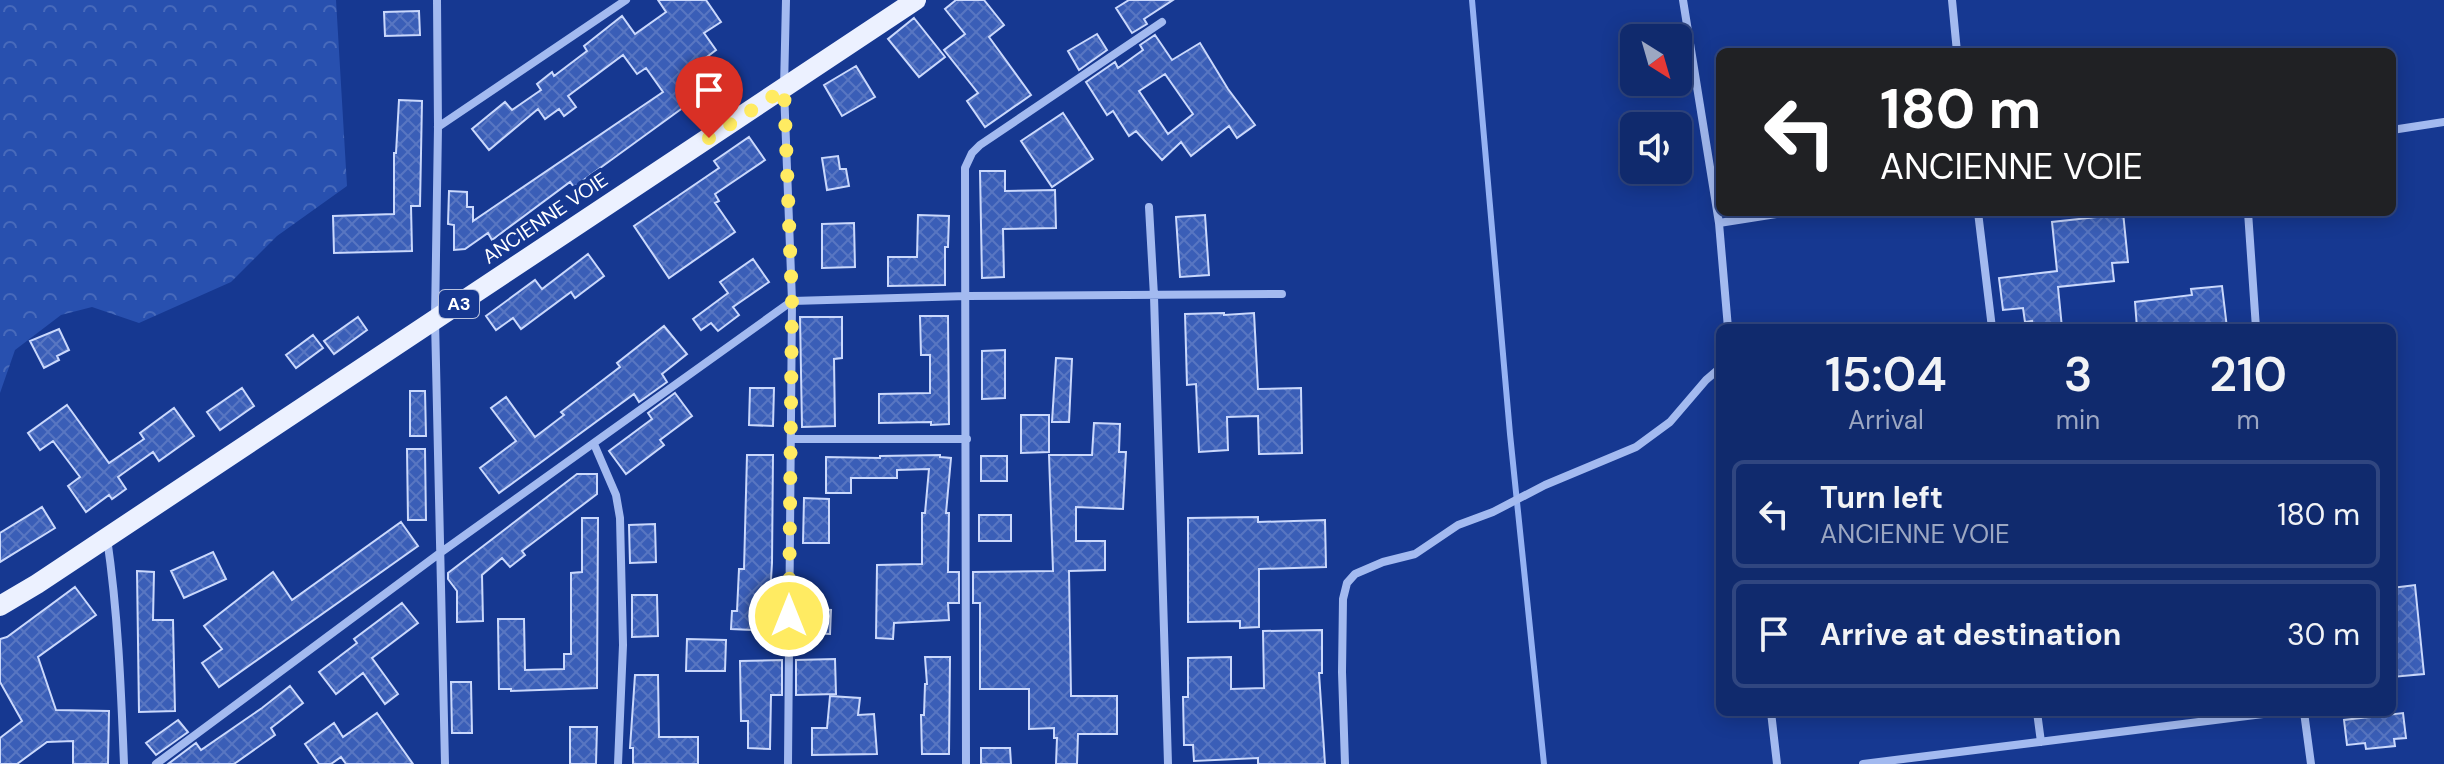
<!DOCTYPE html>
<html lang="en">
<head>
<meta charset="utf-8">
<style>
  :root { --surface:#102a6d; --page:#193272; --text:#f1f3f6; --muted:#9ca7c2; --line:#304680 }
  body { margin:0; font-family:"DM Sans",sans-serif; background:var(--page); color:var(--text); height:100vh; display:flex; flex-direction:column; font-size:30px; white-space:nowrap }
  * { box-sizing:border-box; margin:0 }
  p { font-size:26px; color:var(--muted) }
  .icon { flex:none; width:44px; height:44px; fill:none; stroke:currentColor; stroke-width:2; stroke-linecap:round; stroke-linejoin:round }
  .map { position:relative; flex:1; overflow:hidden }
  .side { position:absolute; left:1716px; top:324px; width:680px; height:392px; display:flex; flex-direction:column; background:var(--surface); border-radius:12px; box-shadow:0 4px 20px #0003,0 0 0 2px var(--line) }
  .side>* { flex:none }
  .top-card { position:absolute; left:1716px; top:48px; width:680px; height:168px; border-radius:12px; box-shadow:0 4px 20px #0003,0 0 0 2px var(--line); background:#202124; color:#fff; overflow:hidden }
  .needle { width:52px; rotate:143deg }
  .buttons { position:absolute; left:1620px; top:24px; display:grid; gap:16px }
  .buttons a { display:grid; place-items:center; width:72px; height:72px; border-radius:12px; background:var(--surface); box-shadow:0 4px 20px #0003,0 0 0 2px var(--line); font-size:40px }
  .pin { position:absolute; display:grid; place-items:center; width:68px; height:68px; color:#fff; margin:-82px -34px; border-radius:50% 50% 50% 0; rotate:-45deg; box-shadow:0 0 8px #0007 }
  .pin .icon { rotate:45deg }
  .me { position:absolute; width:88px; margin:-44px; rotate:0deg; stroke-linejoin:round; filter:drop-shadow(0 0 6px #0008) }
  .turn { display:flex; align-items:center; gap:28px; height:168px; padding:0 32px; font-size:36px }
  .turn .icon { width:104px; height:104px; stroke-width:2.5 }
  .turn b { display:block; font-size:56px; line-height:68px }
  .eta { display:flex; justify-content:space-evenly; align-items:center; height:136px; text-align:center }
  .eta b { font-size:48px; font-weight:600; line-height:56px }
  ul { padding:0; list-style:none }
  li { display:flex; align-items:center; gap:24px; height:108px; margin:0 16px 12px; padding:0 16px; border:4px solid var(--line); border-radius:12px }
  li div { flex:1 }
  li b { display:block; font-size:30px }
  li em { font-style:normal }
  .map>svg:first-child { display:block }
  .forest { fill:url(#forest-crowns) }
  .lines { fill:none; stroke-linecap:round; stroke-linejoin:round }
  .stream { stroke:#95b2f3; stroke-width:6 }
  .building { fill:url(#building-cross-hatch); stroke:#cad8fc; stroke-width:2; fill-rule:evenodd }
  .minor { stroke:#a3baf0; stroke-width:8 }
  .primary { stroke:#ecf1ff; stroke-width:20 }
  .route { stroke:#ffeb62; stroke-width:14; stroke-dasharray:0 25.2 }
  .labels { text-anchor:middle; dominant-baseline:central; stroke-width:8; stroke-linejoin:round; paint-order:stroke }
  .shield { fill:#163891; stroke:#b9c3de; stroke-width:2 }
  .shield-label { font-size:18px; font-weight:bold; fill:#fff }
  .street-label { font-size:20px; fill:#fff; stroke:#163891 }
</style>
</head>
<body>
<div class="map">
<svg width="2444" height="764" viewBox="0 0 2444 764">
  <defs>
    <pattern id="forest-crowns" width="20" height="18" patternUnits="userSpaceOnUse" patternTransform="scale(2)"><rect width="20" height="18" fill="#2850af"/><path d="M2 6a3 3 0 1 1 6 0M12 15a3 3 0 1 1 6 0" fill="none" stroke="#486abb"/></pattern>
    <pattern id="building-cross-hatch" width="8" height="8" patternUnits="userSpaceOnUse" patternTransform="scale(2)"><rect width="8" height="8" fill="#3a5eb7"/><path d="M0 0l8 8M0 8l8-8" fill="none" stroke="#5876c2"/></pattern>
  </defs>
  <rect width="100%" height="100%" fill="#163891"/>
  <path class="forest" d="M0,0H336L347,186L277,236L231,282L139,323L92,307L61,315L15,350L0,393Z"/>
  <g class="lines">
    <path class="stream" d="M1472,0L1510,434L1544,764"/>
  </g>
  <path class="building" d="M658,0H706L721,22L704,33L716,50L695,66L710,88L574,187L570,182L492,240L488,233L465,249L454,250V225L448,224L449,191L467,192V207H473V221L663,92L646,68L637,74L623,55L568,96L576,107L564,116L559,109L545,119L538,109L489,150L472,129L505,102L512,110L541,90L537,84L552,72L554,76L587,51L584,46L622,16L635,34L666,12Z
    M956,0H984L1004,25L989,37L1031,95L985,127L967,101L978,93L944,50L965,34L945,9Z
    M1129,0H1173L1144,19L1147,24L1132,33L1116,8Z
    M419,11L420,35L385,36L384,12Z
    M914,18L945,57L919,77L888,39Z
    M1097,34L1107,50L1079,70L1068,51Z
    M1155,35L1172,60L1200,43L1228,89L1255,125L1237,138L1229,126L1191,156L1181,142L1162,160L1136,131L1129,136L1113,111L1107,115L1086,82L1115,62L1118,68L1143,50L1140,45ZM1165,74L1193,114L1168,134L1139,91Z
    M856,66L875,97L842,116L824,85Z
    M399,100L422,101L420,206H411L412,251L334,253L333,216L394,214V153H396Z
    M1063,113L1093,159L1052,187L1021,141Z
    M749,137L765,160L715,194L719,201L715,203L735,232L669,278L634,226L719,168L714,161Z
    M838,156L840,169H846L849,186L827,190L822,158Z
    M980,171H1005V191L1055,190L1056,228L1003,229L1004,277L982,278Z
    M2106,212H2123L2128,262L2112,263L2114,281L2058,287L2062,328H2033L2032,321L2025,322L2023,308L2003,310L1999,278L2057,271L2052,222L2107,216Z
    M918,215L949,216L948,247H945V285L888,286V257H917Z
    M1205,215L1209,275L1180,277L1176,217Z
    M854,223L855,267L822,268V224Z
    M588,254L604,276L575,298L571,292L521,329L513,318L496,330L486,316L535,280L542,289Z
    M753,259L769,282L733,307L739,315L718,331L711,323L701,330L693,319L728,293L720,282Z
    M2222,286L2227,328H2137L2135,302L2192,295L2191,289Z
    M1224,313V315L1254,313L1258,389L1301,388L1302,453L1259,454L1258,416L1227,417L1228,450L1199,452L1196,384L1187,385L1185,314Z
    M920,316H948L949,424L931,425V422L879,423V394L930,393V355H921Z
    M358,317L367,330L334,354L324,341Z
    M800,317H842V358L834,359L835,426L802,427Z
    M664,326L687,354L662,374L667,382L639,402L634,394L499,493L480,468L516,441L491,408L506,397L535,437L564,415L561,412L620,367L617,363Z
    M59,329L69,350L57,356L59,360L44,368L30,341Z
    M313,335L323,348L296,368L286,355Z
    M1005,350V398L982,399V351Z
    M1056,358L1072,359L1069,422H1052Z
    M242,388L254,406L220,430L207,412Z
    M750,388H774L773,426L749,425Z
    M410,391H425L426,436H410Z
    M675,393L692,416L660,440L664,445L626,474L609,451L652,419L648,413Z
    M67,405L109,463L144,439L140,433L174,408L194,436L159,461L153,452L118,477L126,489L112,499L109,495L86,512L68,486L80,477L53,441L40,450L28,433Z
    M1021,415H1049V452L1021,453Z
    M1094,423L1120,424L1119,452H1126L1123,509L1076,507V541H1105V570L1069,571L1071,696H1117V734H1078L1077,764H1056L1057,738H1054V728L1029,729V689H980V603H973V572L1053,571L1049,455H1092Z
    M407,449H425L426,520H408Z
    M747,455H773L772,563L769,612H772V631L731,629L732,611H737L739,569H744Z
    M940,455V457L951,458L946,513H949L948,572H959V603H948L949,620L894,623L893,639L876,638L877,565L922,564V513H925L929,469L897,470V478H851V493H826V457L880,458V456Z
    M981,456H1007V481H981Z
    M577,474H597V494L522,551L525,555L510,567L502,558L482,575L483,621L457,622V591L448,579V573Z
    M804,498L829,499V543H803Z
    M42,507L55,528L0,562V533Z
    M979,515H1011V541H979Z
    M1258,517V522L1325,520L1326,567L1259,569V627L1240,628V621L1188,622V518Z
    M582,518H598L597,688L511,691V689H499L498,619H524L525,670L564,669V654H571V573L582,572Z
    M401,522L418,546L219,687L202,663L222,649L204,626L273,572L292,600Z
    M655,524L656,562L630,563L629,525Z
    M213,552L226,579L184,598L171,571Z
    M137,571L154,572L153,620H173L175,711L139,712Z
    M2415,585L2424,674L2392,677V588Z
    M75,587L96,615L38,657L56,710L109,711L108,764H73V741L47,742L17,764H0V738L22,721L0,682V639L7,637Z
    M632,595H657L658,636L632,637Z
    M402,603L418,623L372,658L398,694L385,704L363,673L336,694L319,672L357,643L354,639Z
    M806,608L831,610L830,634L804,633Z
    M1322,630V673H1319L1325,764H1258V758L1194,761L1193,745H1184L1183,697H1188V658L1231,657V689L1264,688L1263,631Z
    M687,639L726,640L725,671H686Z
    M925,657H950L949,754H922L921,715H924L925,684H927Z
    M835,659L836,694L796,695V660Z
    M782,660V695H771L770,749L748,748V721H741L740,661Z
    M635,675H658L659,737H698V764H633V748H630Z
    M451,682H471L472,733H452Z
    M290,686L303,703L271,728L275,735L234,764H168L196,743L201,750L262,708Z
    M830,696L860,698L858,715L874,714L877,754L812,755V728H827Z
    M377,713L413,764H346L341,757L331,764H319L305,744L334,723L343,737Z
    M2403,713L2406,738L2394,739L2395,746L2366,749L2365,743L2347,745L2344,720Z
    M178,720L188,732L156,755L146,743Z
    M570,727H597L596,764H570Z
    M981,748H1010L1011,764H981Z"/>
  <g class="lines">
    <path class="minor" d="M437,0L438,127L435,320L445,764
      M786,0L784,89L792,301L788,764
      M1683,0L1719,223L1728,328
      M1952,0L1957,52
      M438,127L626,0
      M2392,130L2444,122
      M1149,207L1154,296L1168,764
      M1978,212L1992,328
      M2248,212L2256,328
      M1719,223L1789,212
      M791,439H967
      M594,444L616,495L620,518L623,645L618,764
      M107,538C118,613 121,688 124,764
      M1771,712L1777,764
      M2037,712L2041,742
      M2304,712L2311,764
      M156,764L440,553L792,301L967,296L1282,294
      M966,764L965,168L972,153L980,145L1162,22
      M1345,764L1342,672L1343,599L1347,583L1355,574L1383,562L1415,554L1458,525L1493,512L1545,485L1636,447L1670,422L1706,380L1720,368
      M1863,764L2279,712"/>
    <path class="primary" d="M0,606L37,584L916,0"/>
  </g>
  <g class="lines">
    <path class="route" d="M709,138L784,89L792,301L789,616"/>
  </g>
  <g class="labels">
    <rect class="shield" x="439" y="290" width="40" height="28" rx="6"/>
    <g class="shield-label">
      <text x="459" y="304">A3</text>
    </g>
    <g class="street-label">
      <text transform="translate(545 218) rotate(-34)">ANCIENNE VOIE</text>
    </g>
  </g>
</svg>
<div class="buttons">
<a><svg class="needle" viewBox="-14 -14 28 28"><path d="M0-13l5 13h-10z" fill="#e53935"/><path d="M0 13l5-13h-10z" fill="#9ca7c2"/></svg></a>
<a><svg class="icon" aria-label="sound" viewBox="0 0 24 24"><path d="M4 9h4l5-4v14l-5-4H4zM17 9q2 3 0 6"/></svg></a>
</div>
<div class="pin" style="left:709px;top:138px;background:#d93025"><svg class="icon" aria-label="arrive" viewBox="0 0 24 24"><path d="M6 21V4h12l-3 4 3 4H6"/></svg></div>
<svg class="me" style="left:789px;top:616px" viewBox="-20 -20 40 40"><circle r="17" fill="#ffeb62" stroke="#fff" stroke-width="3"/><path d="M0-11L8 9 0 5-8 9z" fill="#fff"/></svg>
<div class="top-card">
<div class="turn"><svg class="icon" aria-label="left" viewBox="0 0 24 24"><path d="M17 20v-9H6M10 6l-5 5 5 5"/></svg><div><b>180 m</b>ANCIENNE VOIE</div></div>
</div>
<section class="side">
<div class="eta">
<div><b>15:04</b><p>Arrival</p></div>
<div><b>3</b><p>min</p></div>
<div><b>210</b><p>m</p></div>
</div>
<ul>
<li><svg class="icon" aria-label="left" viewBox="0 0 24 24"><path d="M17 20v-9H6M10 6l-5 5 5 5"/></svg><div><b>Turn left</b><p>ANCIENNE VOIE</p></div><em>180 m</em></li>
<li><svg class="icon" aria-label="arrive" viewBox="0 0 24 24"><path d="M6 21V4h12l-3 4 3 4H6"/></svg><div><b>Arrive at destination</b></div><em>30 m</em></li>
</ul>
</section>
</div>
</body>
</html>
